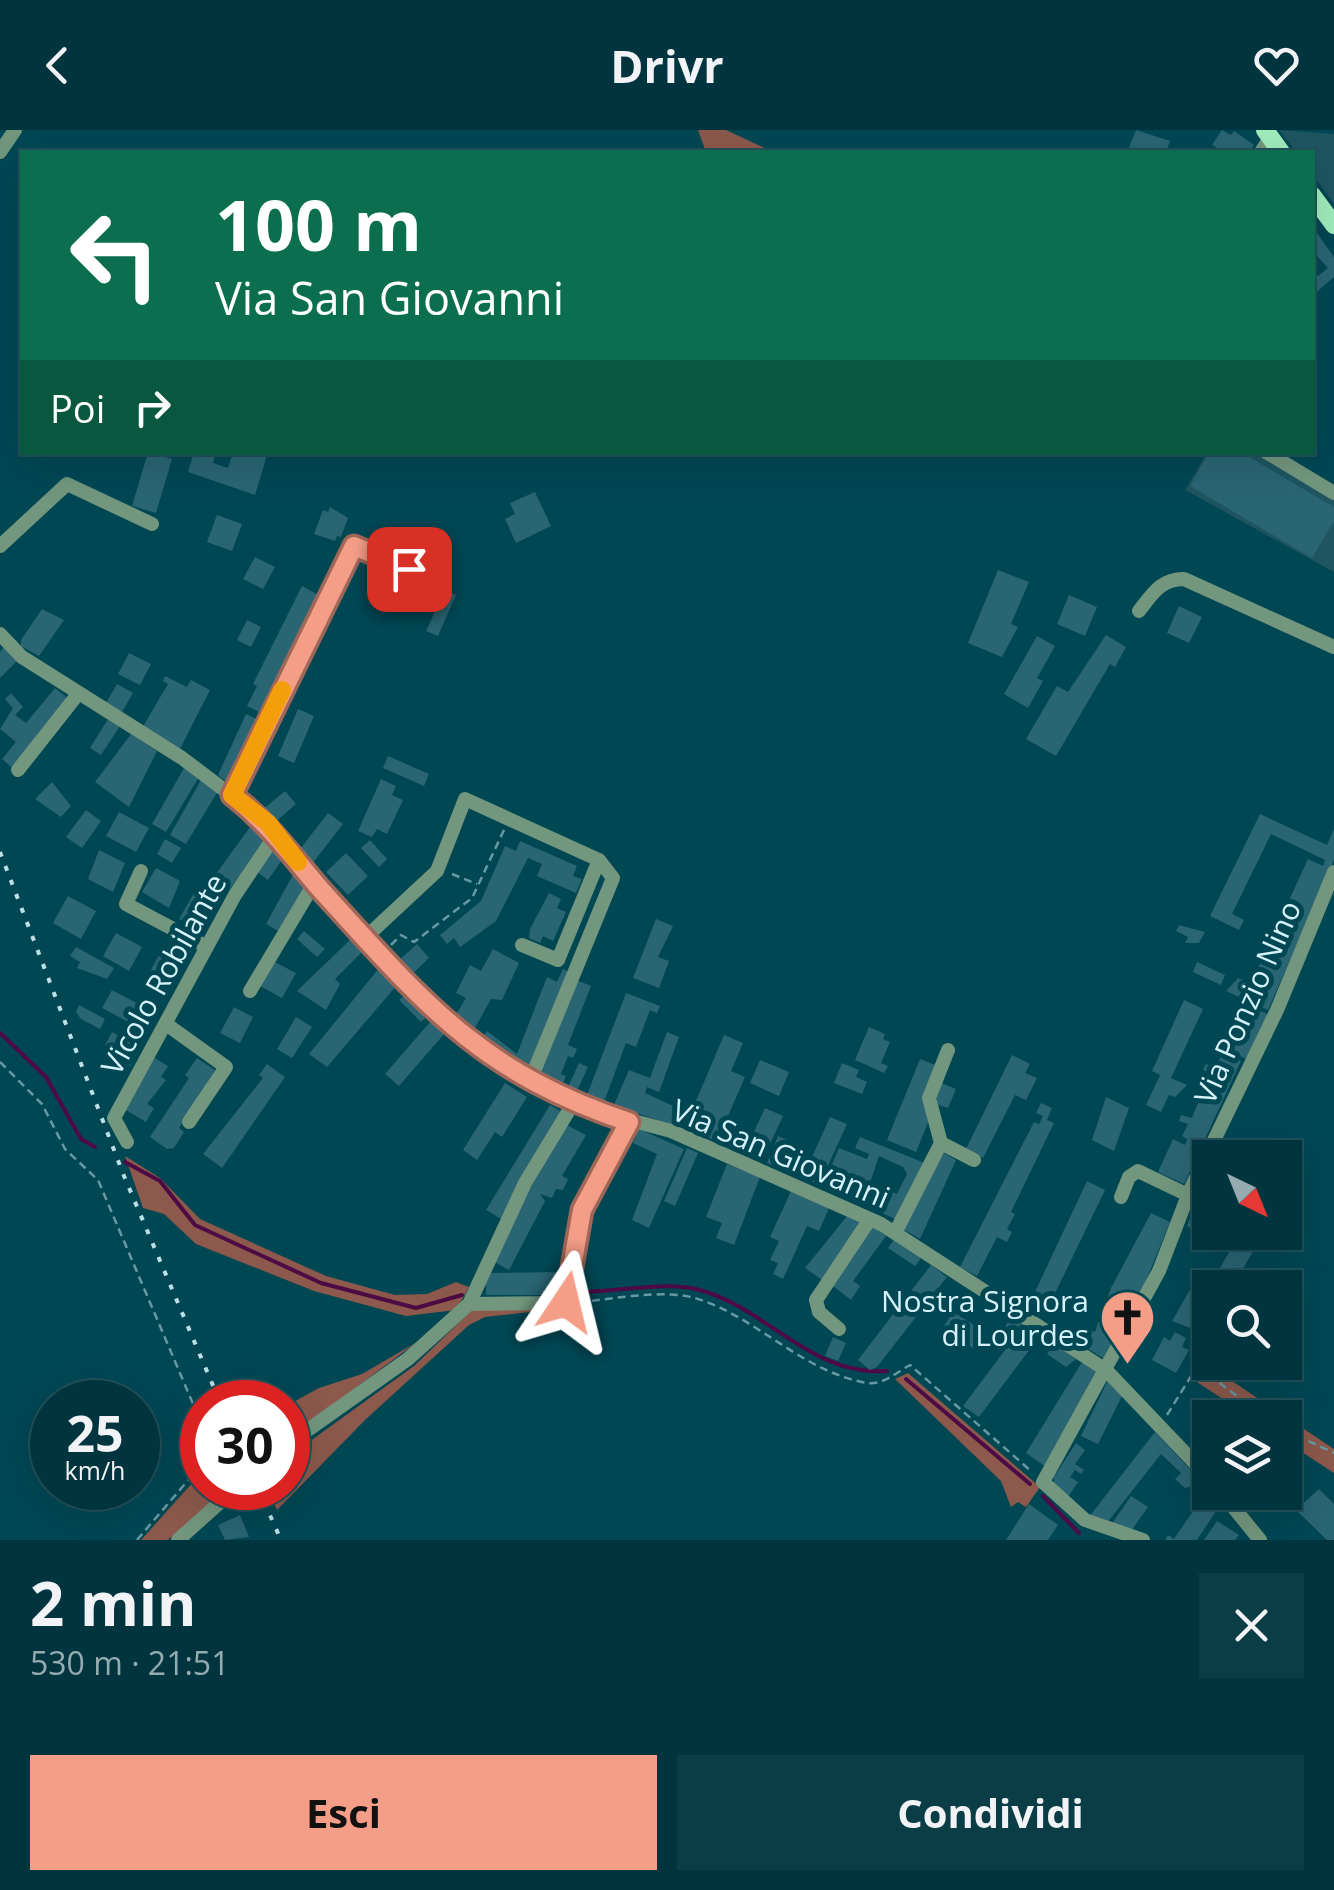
<!DOCTYPE html>
<html lang="it">
<head>
<meta charset="utf-8">
<style>
  :root { --surface:#00353f; --page:#0a3d46; --text:#f1f3f6; --muted:#95abb0; --line:#225059; --accent:#f49e88 }
  body { margin:0; font-family:"Open Sans",sans-serif; background:var(--page); color:var(--text); height:100vh; display:flex; flex-direction:column; font-size:38px; white-space:nowrap }
  * { box-sizing:border-box; margin:0 }
  p { font-size:32px; color:var(--muted) }
  .icon { flex:none; width:55px; height:55px; fill:none; stroke:currentColor; stroke-width:2; stroke-linecap:round; stroke-linejoin:round }
  .map { position:relative; height:1410px; overflow:hidden }
  .sheet { display:flex; flex-direction:column; background:var(--surface); flex:1 }
  .sheet>* { flex:none }
  .hud { position:absolute; left:20px; top:20px; width:1295px; height:305px; border-radius:0px; box-shadow:0 10px 40px #0002,0 0 0 2px var(--line); background:#0b6e4f; color:#fff; overflow:hidden }
  .needle { width:65px; rotate:137deg }
  .tools { position:absolute; left:1192px; top:1010px; display:grid; gap:20px }
  .tools a { display:grid; place-items:center; width:110px; height:110px; border-radius:0px; background:var(--surface); box-shadow:0 10px 40px #0002,0 0 0 2px var(--line); font-size:50px }
  .speed { position:absolute; left:30px; top:1250px; display:flex; gap:20px; font-size:50px; font-weight:700; text-align:center }
  .speed>* { display:grid; place-content:center; width:130px; height:130px; border-radius:50%; background:var(--surface); box-shadow:0 10px 40px #0002,0 0 0 2px var(--line); line-height:1 }
  .speed small { font-size:25px; font-weight:400 }
  .speed .limit { border:15px solid #d22; background:#fff; color:#111 }
  .pin { position:absolute; display:grid; place-items:center; width:85px; height:85px; color:#fff; margin:-42px; border-radius:20px; box-shadow:0 5px 15px #0006 }
  .me { position:absolute; width:110px; margin:-55px; rotate:10deg; stroke-linejoin:round; filter:drop-shadow(0 0 8px #0008) }
  .turn { display:flex; align-items:center; gap:35px; height:210px; padding:0 30px; font-size:45px }
  .turn .icon { width:130px; height:130px; stroke-width:2.5 }
  .turn b { display:block; font-size:70px; line-height:85px }
  .then { display:flex; align-items:center; height:95px; padding:0 30px; background:#0003; gap:20px; font-size:38px }
  .round { display:grid; place-items:center; flex:none; width:105px; height:105px; border-radius:0px; background:var(--page) }
  .summary { display:flex; align-items:center; justify-content:space-between; height:170px; padding:0 30px }
  h1 { font-size:60px; font-weight:700; line-height:75px }
  .cta { display:flex; gap:20px; margin-top:auto; padding:20px 30px }
  .cta a { flex:1; height:115px; border-radius:0px; background:var(--accent); color:#111; font-size:40px; font-weight:700; line-height:115px; text-align:center }
  .cta a+a { background:var(--page); color:var(--text) }
  header { display:flex; justify-content:space-between; align-items:center; height:130px; padding:0 30px; background:var(--surface); font-size:45px; font-weight:700 }
  .map>svg:first-child { display:block }
  .built { fill:#1e5561 }
  .green { fill:#8c594c }
  .lines { fill:none; stroke-linecap:round; stroke-linejoin:round }
  .stream { stroke:#4e0a44; stroke-width:4 }
  .building { fill:#2a6573 }
  .path { stroke:#6699a4; stroke-width:2.5; stroke-dasharray:8 5; stroke-linecap:butt }
  .minor { stroke:#72967e; stroke-width:14 }
  .major { stroke:#a0ecbb; stroke-width:18 }
  .rail { stroke:#bddfe7; stroke-width:4; stroke-dasharray:5 10; stroke-linecap:butt }
  .route-casing { stroke:#9f6758; stroke-width:25 }
  .route { stroke:#f49e88; stroke-width:18 }
  .slow { stroke:#f59e0b; stroke-width:18 }
  .labels { text-anchor:middle; dominant-baseline:central; stroke-width:10; stroke-linejoin:round; paint-order:stroke }
  .street-label { font-size:30px; fill:#d5f2fa; stroke:#004754 }
  .poi-label { font-size:30px; fill:#d5f2fa; stroke:#004754; text-anchor:end }
</style>
</head>
<body>
<header><svg class="icon" aria-label="back" viewBox="0 0 24 24"><path d="M15 5l-7 7 7 7"/></svg>Drivr<svg class="icon" aria-label="heart" viewBox="0 0 24 24"><path d="M12 20l-8-8c-3-5 5-10 8-4 3-6 11-1 8 4z"/></svg></header>
<div class="map">
<svg width="1334" height="1410" viewBox="0 0 1334 1410">
  <rect width="100%" height="100%" fill="#004754"/>
  <path class="built" d="M1279,0L1334,4V74L1313,45L1312,22H1296Z
    M1207,323H1255L1334,368V442L1185,360Z"/>
  <path class="green" d="M698,0H726L773,22H706Z
    M125,1026L160,1048L200,1089L326,1146L395,1165L427,1164L456,1152L469,1157L456,1180L406,1186L314,1161L196,1114L164,1084L143,1078Z
    M566,1178L485,1187L469,1195L365,1290L277,1380L266,1358H288V1327L414,1236L473,1179Z
    M417,1212L288,1308V1275L319,1258L362,1244Z
    M1208,1235L1334,1319V1343L1285,1311V1288L1250,1287L1197,1252Z
    M908,1243L1040,1357L1026,1377L1018,1372L1011,1377L1001,1351L895,1249Z
    M202,1342V1358H227L168,1410H141Z"/>
  <g class="lines">
    <path class="stream" d="M0,903L46,947L81,1009L95,1017
      M125,1032L160,1051L195,1095L321,1153L416,1178L462,1165
      M586,1162C620,1161 663,1152 696,1159C766,1176 810,1247 887,1241
      M906,1249L1030,1354
      M1043,1366L1079,1403"/>
  </g>
  <path class="building" d="M1136,0L1170,11L1166,22L1128,20Z
    M1222,0L1231,5L1234,1L1254,15L1249,22H1223L1212,15Z
    M1314,99L1334,127V147L1312,166V140L1318,146L1328,138L1317,126L1312,130Z
    M148,322L172,329L156,383L132,376Z
    M194,322H216L213,333L228,338L233,322H268L255,365L188,342Z
    M1209,322H1241L1334,377V391L1312,428L1190,356Z
    M535,362L551,396L516,413L505,389L515,384L510,373Z
    M330,377L348,388L341,407L337,406L335,411L314,404L323,380L328,382Z
    M217,385L242,394L232,421L207,412Z
    M255,427L275,437L263,459L243,449Z
    M998,440L1029,452L1011,494L1018,497L1002,527L968,513Z
    M392,446L409,454L406,461L419,467L412,481L382,467Z
    M424,451L456,465L438,506L426,501L439,473L419,464Z
    M302,456L322,467L265,585L247,576L257,556L253,554Z
    M1069,465L1097,477L1085,506L1057,494Z
    M1179,476L1202,487L1189,513L1167,503Z
    M42,479L64,490L39,526L21,516V510Z
    M247,490L261,497L251,517L237,510Z
    M1106,505L1126,517L1115,537L1110,534L1056,626L1026,609L1057,556L1068,562Z
    M1037,506L1055,516L1037,548L1043,551L1028,578L1004,564Z
    M4,517L18,530L0,548V522Z
    M129,523L151,534L140,555L118,544Z
    M165,546L187,557L191,550L210,560L180,619L142,598L168,554L163,551Z
    M117,554L133,563L122,582L106,573Z
    M55,558L70,570L14,639L2,629L16,612L0,599L13,578L5,569L11,563L23,577L15,585L26,593Z
    M298,579L314,586L294,633L278,626Z
    M246,584L263,592L233,657L218,645Z
    M108,589L120,596L101,625L90,618Z
    M131,604L157,621L129,677L95,652Z
    M388,626L429,644L424,656L383,638Z
    M184,638L199,647L166,702L152,694Z
    M381,649L396,656L392,665L403,670L387,704L377,699L372,707L358,701Z
    M201,650L218,661L186,714L170,705Z
    M52,652L71,676L61,687L35,669Z
    M285,661L296,674L273,694L262,680Z
    M86,680L101,691L82,718L66,707Z
    M119,682L149,698L136,722L106,706Z
    M328,683L343,694L308,739L297,723Z
    M1260,684L1327,715L1334,699V730L1268,880L1226,861L1238,848L1258,857L1264,844L1257,840L1308,729L1323,736L1325,730L1271,704L1232,784L1244,790L1239,800L1210,786Z
    M253,693L269,708L229,760L213,748Z
    M165,709L181,718L172,733L157,724Z
    M370,710L387,729L379,737L361,718Z
    M520,711L577,736L573,746L582,749L576,763L537,746L542,734L528,728L496,791L460,817L454,808L447,814L440,805L481,771L505,716L516,721Z
    M274,715L284,727L268,750L256,741Z
    M99,720L125,733L113,762L88,749Z
    M346,723L368,746L348,765L326,742Z
    M156,738L180,751L169,778L142,762Z
    M295,741L308,756L278,801L266,794Z
    M194,763L217,776L202,802L179,789Z
    M549,763L561,769L557,778L566,782L553,811L543,806L540,813L529,808L530,799Z
    M68,766L96,781L81,809L53,793Z
    M656,789L673,796L658,827L669,831L659,858L633,848Z
    M1179,795L1205,802L1199,813H1185L1188,807L1176,801Z
    M304,801L325,819L317,827L297,809Z
    M116,803L142,817L129,841L103,826Z
    M353,807L364,820L335,849L340,854L326,880L297,861Z
    M417,814L429,828L410,846L397,832Z
    M76,817L114,838L107,849L77,838L80,832L70,826Z
    M493,819L519,833L502,870L491,869L471,905L451,893L466,868L456,863L470,835L481,841Z
    M160,823L180,838L164,871L143,855Z
    M273,831L296,843L282,868L260,856Z
    M1197,832L1225,845L1221,855L1193,842Z
    M380,837L397,855L327,937L309,924Z
    M563,839L571,843L527,944L479,912L487,901L517,924L547,847L557,852Z
    M574,849L591,856L568,915L577,919L573,928L568,926L561,944L566,946L561,959L537,950Z
    M112,860L144,877L134,895L102,878Z
    M626,863L660,876L657,883L650,880L636,917L626,913L604,972L587,965Z
    M406,864L428,885L421,892L399,870Z
    M1184,870L1203,879L1171,948L1187,955L1175,967L1169,965L1161,982L1146,975L1160,945L1152,941Z
    M1246,874L1269,885L1246,929L1224,918L1237,892L1230,889L1236,876L1243,880Z
    M79,875L105,889L100,899L81,889L76,882Z
    M234,877L253,887L240,913L220,903Z
    M296,887L312,897L292,928L277,919Z
    M431,891L445,903L399,956L385,944Z
    M869,897L885,904L883,909L890,912L881,933L888,936L884,943L855,930Z
    M112,902L140,917L130,936L110,926L114,920L105,915Z
    M667,902L679,907L659,962L647,957L645,963L686,982L680,998L614,975L629,940L650,948Z
    M724,905L743,913L731,941L745,947L717,1011L684,999Z
    M1222,923L1241,931L1184,1054L1158,1042L1173,1009L1185,1015L1187,1009L1182,1006L1188,994L1179,991L1181,985L1192,988L1210,943L1203,940L1206,934L1215,938Z
    M1012,925L1030,934L1025,943L1037,948L1026,970L1015,965L983,1028L966,1019Z
    M153,927L168,936L161,947L166,950L147,974L154,978L146,992L124,979Z
    M197,928L215,940L179,998L184,1002L174,1018L167,1019L150,1007L189,948L185,945Z
    M920,929L938,936L923,973L934,978L916,1022L887,1010Z
    M760,930L789,942L779,966L750,953Z
    M579,933L588,937L577,961L568,957Z
    M842,933L859,940L856,947L867,952L862,964L834,953Z
    M267,934L285,947L222,1038L203,1024L263,948L259,945Z
    M939,952L956,959L948,978L936,974Z
    M505,953L527,967L502,1007L495,1002L477,1030L463,1020Z
    M1106,967L1129,978L1114,1021L1092,1010Z
    M1041,973L1052,978L1047,990L1054,993L1011,1082L1015,1084L1007,1099L1012,1102L1007,1112L997,1107L977,1146L960,1137L1034,992L1039,994L1043,986L1036,983Z
    M550,975L562,982L503,1090L486,1080Z
    M765,978L783,986L762,1031L744,1023Z
    M830,987L847,994L819,1055L803,1047Z
    M565,994L586,1005L562,1046L568,1049L563,1060L556,1059L552,1068L540,1064L545,1071L509,1140L491,1130Z
    M639,999L684,1019L649,1098L632,1090L657,1024L633,1013Z
    M778,1006L799,1015L788,1041L767,1033Z
    M860,1007L925,1033L897,1090L868,1076L879,1055L897,1064L907,1044L903,1037L879,1026L870,1053L831,1037L839,1018L867,1029L869,1024L855,1018Z
    M687,1018L698,1023L675,1076L664,1071Z
    M944,1023L956,1030L920,1109L901,1098Z
    M727,1034L760,1047L734,1115L716,1108L722,1093L706,1087Z
    M1087,1051L1105,1060L1044,1186L1028,1177Z
    M791,1061L829,1078L819,1101L807,1096L783,1149L773,1144L778,1133L770,1130L779,1111L770,1107Z
    M1196,1074L1210,1081L1202,1103L1187,1096Z
    M1151,1083L1170,1092L1145,1153L1103,1228L1082,1215L1091,1200L1095,1202L1111,1158Z
    M848,1085L866,1094L825,1152L805,1138Z
    M870,1094L886,1106L853,1151L860,1156L851,1170L828,1152Z
    M1241,1102H1264L1236,1151L1218,1141Z
    M894,1110L921,1128L915,1136L888,1118Z
    M931,1135L947,1147L877,1237L870,1240L858,1230Z
    M566,1142L557,1165H486V1143Z
    M1195,1151L1210,1162V1180L1198,1201L1172,1191Z
    M953,1182L984,1201L973,1218L943,1198Z
    M1012,1187L1039,1207L979,1287L963,1276L1005,1220L994,1211Z
    M1175,1202L1186,1208L1182,1217L1189,1220L1176,1243L1152,1230L1164,1207L1170,1211Z
    M833,1207L846,1213L838,1231L825,1226Z
    M1054,1214L1076,1229L1066,1237L1047,1224Z
    M1082,1232L1096,1240L1046,1337L1026,1323Z
    M1109,1248L1123,1264L1098,1314L1081,1306Z
    M1155,1302L1203,1353L1185,1358L1175,1349L1181,1343L1161,1324L1106,1394L1089,1387Z
    M1076,1313L1085,1320L1075,1334L1084,1340L1081,1344L1075,1340L1070,1347L1078,1352L1068,1367L1054,1354V1347Z
    M1210,1356V1362L1222,1372L1197,1410H1165L1168,1405L1174,1409Z
    M1319,1359L1334,1374V1410H1327L1296,1380Z
    M1131,1366L1148,1377L1131,1401L1111,1395Z
    M1029,1374L1058,1395L1048,1410H1006Z
    M240,1385L249,1407L225,1410L218,1395Z
    M1217,1391L1239,1405L1235,1410H1204Z"/>
  <g class="lines">
    <path class="path" d="M452,744L477,754
      M391,815L401,805L414,812L472,768L504,700
      M0,932L42,974L65,1019L98,1050L202,1295
      M579,1172C614,1169 662,1159 695,1168C756,1186 803,1243 868,1253C883,1255 897,1242 910,1235L1031,1341
      M1167,1285L1193,1243L1214,1249L1267,1288
      M1285,1300L1334,1323
      M137,1410L202,1334"/>
    <path class="minor" d="M0,22L15,0
      M1261,22L1270,8
      M1266,322L1334,363
      M0,416L67,354L152,394
      M1139,481C1153,463 1161,449 1184,449L1334,517
      M0,504L22,527L182,628L268,693L301,737L446,894L507,939L589,979L671,1001L881,1094L1106,1240L1210,1349
      M18,640L78,564
      M232,665L353,416L409,439
      M141,741L126,774L207,817
      M365,808L437,741L465,669L599,730L558,830L522,815
      M250,861L315,752
      M166,894L226,937L189,992
      M948,920L929,968L941,1013L974,1030
      M530,951L613,748L599,730
      M127,1012L114,988L235,765L276,704
      M1121,1067L1129,1047L1138,1041L1188,1065
      M895,1103L941,1013
      M469,1174L565,1173L583,1080L629,991
      M839,1199L819,1182L816,1170L870,1089
      M288,1314L408,1229L469,1174L525,1053L574,972
      M1221,1362L1260,1410
      M178,1410L236,1358
      M1143,1410L1085,1390L1043,1352L1159,1141L1190,1060L1277,880L1334,742"/>
    <path class="major" d="M1265,0L1281,22
      M1312,65L1334,95"/>
    <path class="rail" d="M0,722L124,1046L220,1272
      M258,1358L281,1410"/>
  </g>
  <g class="lines">
    <defs>
      <path id="route" d="M409,439L354,416L232,665C269,694 291,725 321,760C423,872 479,942 629,992L582,1080L566,1172"/>
    </defs>
    <use href="#route" class="route-casing"/>
    <use href="#route" class="route"/>
    <path class="slow" d="M282,560L232,665L268,693L298,732"/>
  </g>
  <defs>
    <symbol id="church-pin" viewBox="-11 -11 22 30"><path d="M0 17L-7.5 6A9.5 9.5 0 1 1 7.5 6Z" fill="#f49e88" stroke="#004754"/><path d="M-1.2-6h2.4v3.5h3.3v2.4h-3.3V6h-2.4V-.1h-3.3v-2.4h3.3Z" fill="#111"/></symbol>
  </defs>
  <g fill-rule="evenodd">
    <use href="#church-pin" x="1096" y="1156" width="63" height="86"/>
  </g>
  <g class="labels">
    <g class="street-label">
      <text transform="translate(163 844) rotate(-61)">Vicolo Robilante</text>
      <text transform="translate(1247 872) rotate(-66)">Via Ponzio Nino</text>
      <text transform="translate(781 1023) rotate(23)">Via San Giovanni</text>
    </g>
    <g class="poi-label">
      <text x="1089" y="1170">Nostra Signora<tspan x="1089" dy="34">di Lourdes</tspan></text>
    </g>
  </g>
</svg>
<div class="tools">
<a><svg class="needle" viewBox="-14 -14 28 28"><path d="M0-13l5 13h-10z" fill="#e53935"/><path d="M0 13l5-13h-10z" fill="#95abb0"/></svg></a>
<a><svg class="icon" aria-label="search" viewBox="0 0 24 24"><circle cx="10" cy="10" r="6"/><path d="M15 15l6 6"/></svg></a>
<a><svg class="icon" aria-label="layers" viewBox="0 0 24 24"><path d="M12 4l9 5-9 5-9-5zM3 14l9 5 9-5"/></svg></a>
</div>
<div class="speed"><div>25<small>km/h</small></div><div class="limit">30</div></div>
<div class="pin" style="left:409px;top:439px;background:#d93025"><svg class="icon" aria-label="arrive" viewBox="0 0 24 24"><path d="M6 21V4h12l-3 4 3 4H6"/></svg></div>
<svg class="me" style="left:566px;top:1172px" viewBox="-20 -20 40 40"><path d="M0-17L14 15 0 8-14 15z" fill="#f49e88" stroke="#fff" stroke-width="4"/></svg>
<div class="hud">
<div class="turn"><svg class="icon" aria-label="left" viewBox="0 0 24 24"><path d="M17 20v-9H6M10 6l-5 5 5 5"/></svg><div><b>100 m</b>Via San Giovanni</div></div>
<div class="then">Poi<svg class="icon" aria-label="right" viewBox="0 0 24 24"><path d="M7 20v-9h11M14 6l5 5-5 5"/></svg></div>
</div>
</div>
<section class="sheet">
<div class="summary"><div><h1>2 min</h1><p>530 m · 21:51</p></div><a class="round"><svg class="icon" aria-label="close" viewBox="0 0 24 24"><path d="M6 6l12 12M18 6L6 18"/></svg></a></div>
<div class="cta"><a>Esci</a><a>Condividi</a></div>
</section>
</body>
</html>
